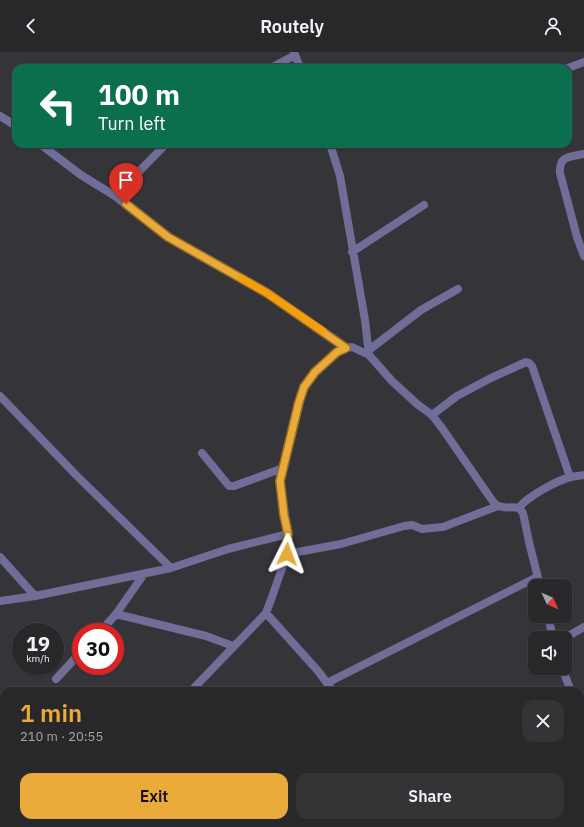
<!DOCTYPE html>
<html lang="en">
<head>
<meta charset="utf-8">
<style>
  :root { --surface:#28282b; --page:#343437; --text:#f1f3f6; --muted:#a5a6a9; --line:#444447; --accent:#eaaa39 }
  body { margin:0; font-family:"IBM Plex Sans",sans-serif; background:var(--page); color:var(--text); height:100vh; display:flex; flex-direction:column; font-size:15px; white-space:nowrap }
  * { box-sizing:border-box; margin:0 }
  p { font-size:13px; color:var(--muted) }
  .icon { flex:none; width:22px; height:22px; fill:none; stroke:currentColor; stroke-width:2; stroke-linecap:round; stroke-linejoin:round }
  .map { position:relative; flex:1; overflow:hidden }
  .panel { position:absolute; left:0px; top:635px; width:584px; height:140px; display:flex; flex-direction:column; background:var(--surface); border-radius:12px 12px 0 0; box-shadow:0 1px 3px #0004,0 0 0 1px var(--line) }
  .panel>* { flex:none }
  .guide { position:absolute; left:12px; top:12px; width:560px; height:84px; border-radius:12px; box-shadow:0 1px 3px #0004,0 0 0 1px var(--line); background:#0b6e4f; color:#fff; overflow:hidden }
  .needle { width:26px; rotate:134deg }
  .controls { position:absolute; left:528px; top:527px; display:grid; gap:8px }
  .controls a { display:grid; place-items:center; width:44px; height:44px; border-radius:8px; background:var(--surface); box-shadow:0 1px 3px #0004,0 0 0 1px var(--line); font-size:20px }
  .speed { position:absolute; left:12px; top:571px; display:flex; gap:8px; font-size:20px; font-weight:700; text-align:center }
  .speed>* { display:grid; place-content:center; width:52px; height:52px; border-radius:50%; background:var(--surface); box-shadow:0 1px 3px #0004,0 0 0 1px var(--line); line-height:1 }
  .speed small { font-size:10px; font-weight:400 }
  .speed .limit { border:6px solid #d22; background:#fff; color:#111 }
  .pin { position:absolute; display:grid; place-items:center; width:34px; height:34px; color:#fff; margin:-41px -17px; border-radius:50% 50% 50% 0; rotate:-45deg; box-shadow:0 0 4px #0007 }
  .pin .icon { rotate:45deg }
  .me { position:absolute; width:44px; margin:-22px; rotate:3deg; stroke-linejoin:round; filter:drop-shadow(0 0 3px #0008) }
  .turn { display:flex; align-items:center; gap:14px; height:84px; padding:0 20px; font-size:18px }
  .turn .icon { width:52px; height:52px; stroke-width:2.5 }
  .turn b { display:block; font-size:28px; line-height:34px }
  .round { display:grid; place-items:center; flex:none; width:42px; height:42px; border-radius:12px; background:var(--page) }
  .headline { display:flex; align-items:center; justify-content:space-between; height:68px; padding:0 20px }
  h1 { font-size:24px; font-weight:600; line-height:30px; color:var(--accent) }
  .cta { display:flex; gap:8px; margin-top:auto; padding:8px 20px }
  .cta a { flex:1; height:46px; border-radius:12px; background:var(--accent); color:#111; font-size:16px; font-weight:600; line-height:46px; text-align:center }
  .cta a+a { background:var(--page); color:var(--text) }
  header { display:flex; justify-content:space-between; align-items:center; height:52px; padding:0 20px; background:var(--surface); font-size:18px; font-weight:600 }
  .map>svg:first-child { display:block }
  .water { fill:#494377 }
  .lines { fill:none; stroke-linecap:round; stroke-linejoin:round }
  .minor { stroke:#706d98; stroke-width:8 }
  .route-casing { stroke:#986e25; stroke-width:10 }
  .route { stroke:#eaaa39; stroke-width:7 }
  .slow { stroke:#f59e0b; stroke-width:7 }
</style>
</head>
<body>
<header><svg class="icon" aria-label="back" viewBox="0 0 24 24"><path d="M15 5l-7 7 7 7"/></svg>Routely<svg class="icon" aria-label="person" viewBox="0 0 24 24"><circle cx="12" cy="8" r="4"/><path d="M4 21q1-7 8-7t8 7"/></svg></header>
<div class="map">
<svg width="584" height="775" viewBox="0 0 584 775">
  <rect width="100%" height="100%" fill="#353539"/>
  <path class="water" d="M481,771H574L576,775H481Z"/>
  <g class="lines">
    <path class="minor" d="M294,0L300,16
      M271,16L295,3
      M568,16L584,10
      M0,64L16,74
      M40,92L81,123L115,144L168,185L267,241L346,296
      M330,92L340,124L365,268L369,303
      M584,102C570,105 559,103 560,121L577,185L584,204
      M115,144L166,92
      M352,200L424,153
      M369,298L421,258L458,237
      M0,344L76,423L171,516L35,544L0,549
      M432,363L457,344L491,326L526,310L529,311L532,314L570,425
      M202,401L229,434H234L283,416
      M519,456C526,445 558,428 571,425C575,424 580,424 584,423
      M288,482L284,463L280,429L299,350L304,335L315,320L337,300L346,296L352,295L369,303L392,329L417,352L432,363L442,376L494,451C502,458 510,454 519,456L523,461L529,490L540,534
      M287,502L341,492L404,474L412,473L422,477L443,475L498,454
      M0,505L35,544
      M171,516L228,497L288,482L287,502L272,545L266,561L191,639
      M266,561L318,619L333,639
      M116,562L206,584L233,594
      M548,564L553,586
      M100,580L116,562L144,522
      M565,586L584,575
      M562,616L571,639
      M56,627L81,600
      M327,631L537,525
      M580,659L584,667
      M580,690L584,689
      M77,775L84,771
      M393,775L402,771"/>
  </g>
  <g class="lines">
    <defs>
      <path id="route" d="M126,152L168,185L267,241L346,296L337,300L315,320L304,335L299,350L280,429L284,463L288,482L287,502"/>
    </defs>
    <use href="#route" class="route-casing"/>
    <use href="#route" class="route"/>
    <path class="slow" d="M241,226L267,241L323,279"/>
  </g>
</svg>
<div class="controls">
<a><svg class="needle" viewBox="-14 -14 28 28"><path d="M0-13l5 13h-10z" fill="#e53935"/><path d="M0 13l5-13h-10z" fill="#a5a6a9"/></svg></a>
<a><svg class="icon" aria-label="sound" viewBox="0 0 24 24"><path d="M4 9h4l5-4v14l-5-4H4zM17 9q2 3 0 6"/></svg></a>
</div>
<div class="speed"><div>19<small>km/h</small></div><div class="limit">30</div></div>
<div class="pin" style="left:126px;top:152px;background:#d93025"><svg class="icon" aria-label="arrive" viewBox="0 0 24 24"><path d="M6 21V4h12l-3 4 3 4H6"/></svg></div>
<svg class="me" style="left:287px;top:502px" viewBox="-20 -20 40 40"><path d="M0-17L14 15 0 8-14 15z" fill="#eaaa39" stroke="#fff" stroke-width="4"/></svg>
<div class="guide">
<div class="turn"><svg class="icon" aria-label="left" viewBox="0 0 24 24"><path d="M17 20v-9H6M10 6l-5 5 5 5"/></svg><div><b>100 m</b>Turn left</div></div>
</div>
<section class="panel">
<div class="headline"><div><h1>1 min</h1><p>210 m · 20:55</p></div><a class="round"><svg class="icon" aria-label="close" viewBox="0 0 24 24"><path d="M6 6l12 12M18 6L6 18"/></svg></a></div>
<div class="cta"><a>Exit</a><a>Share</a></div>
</section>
</div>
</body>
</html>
